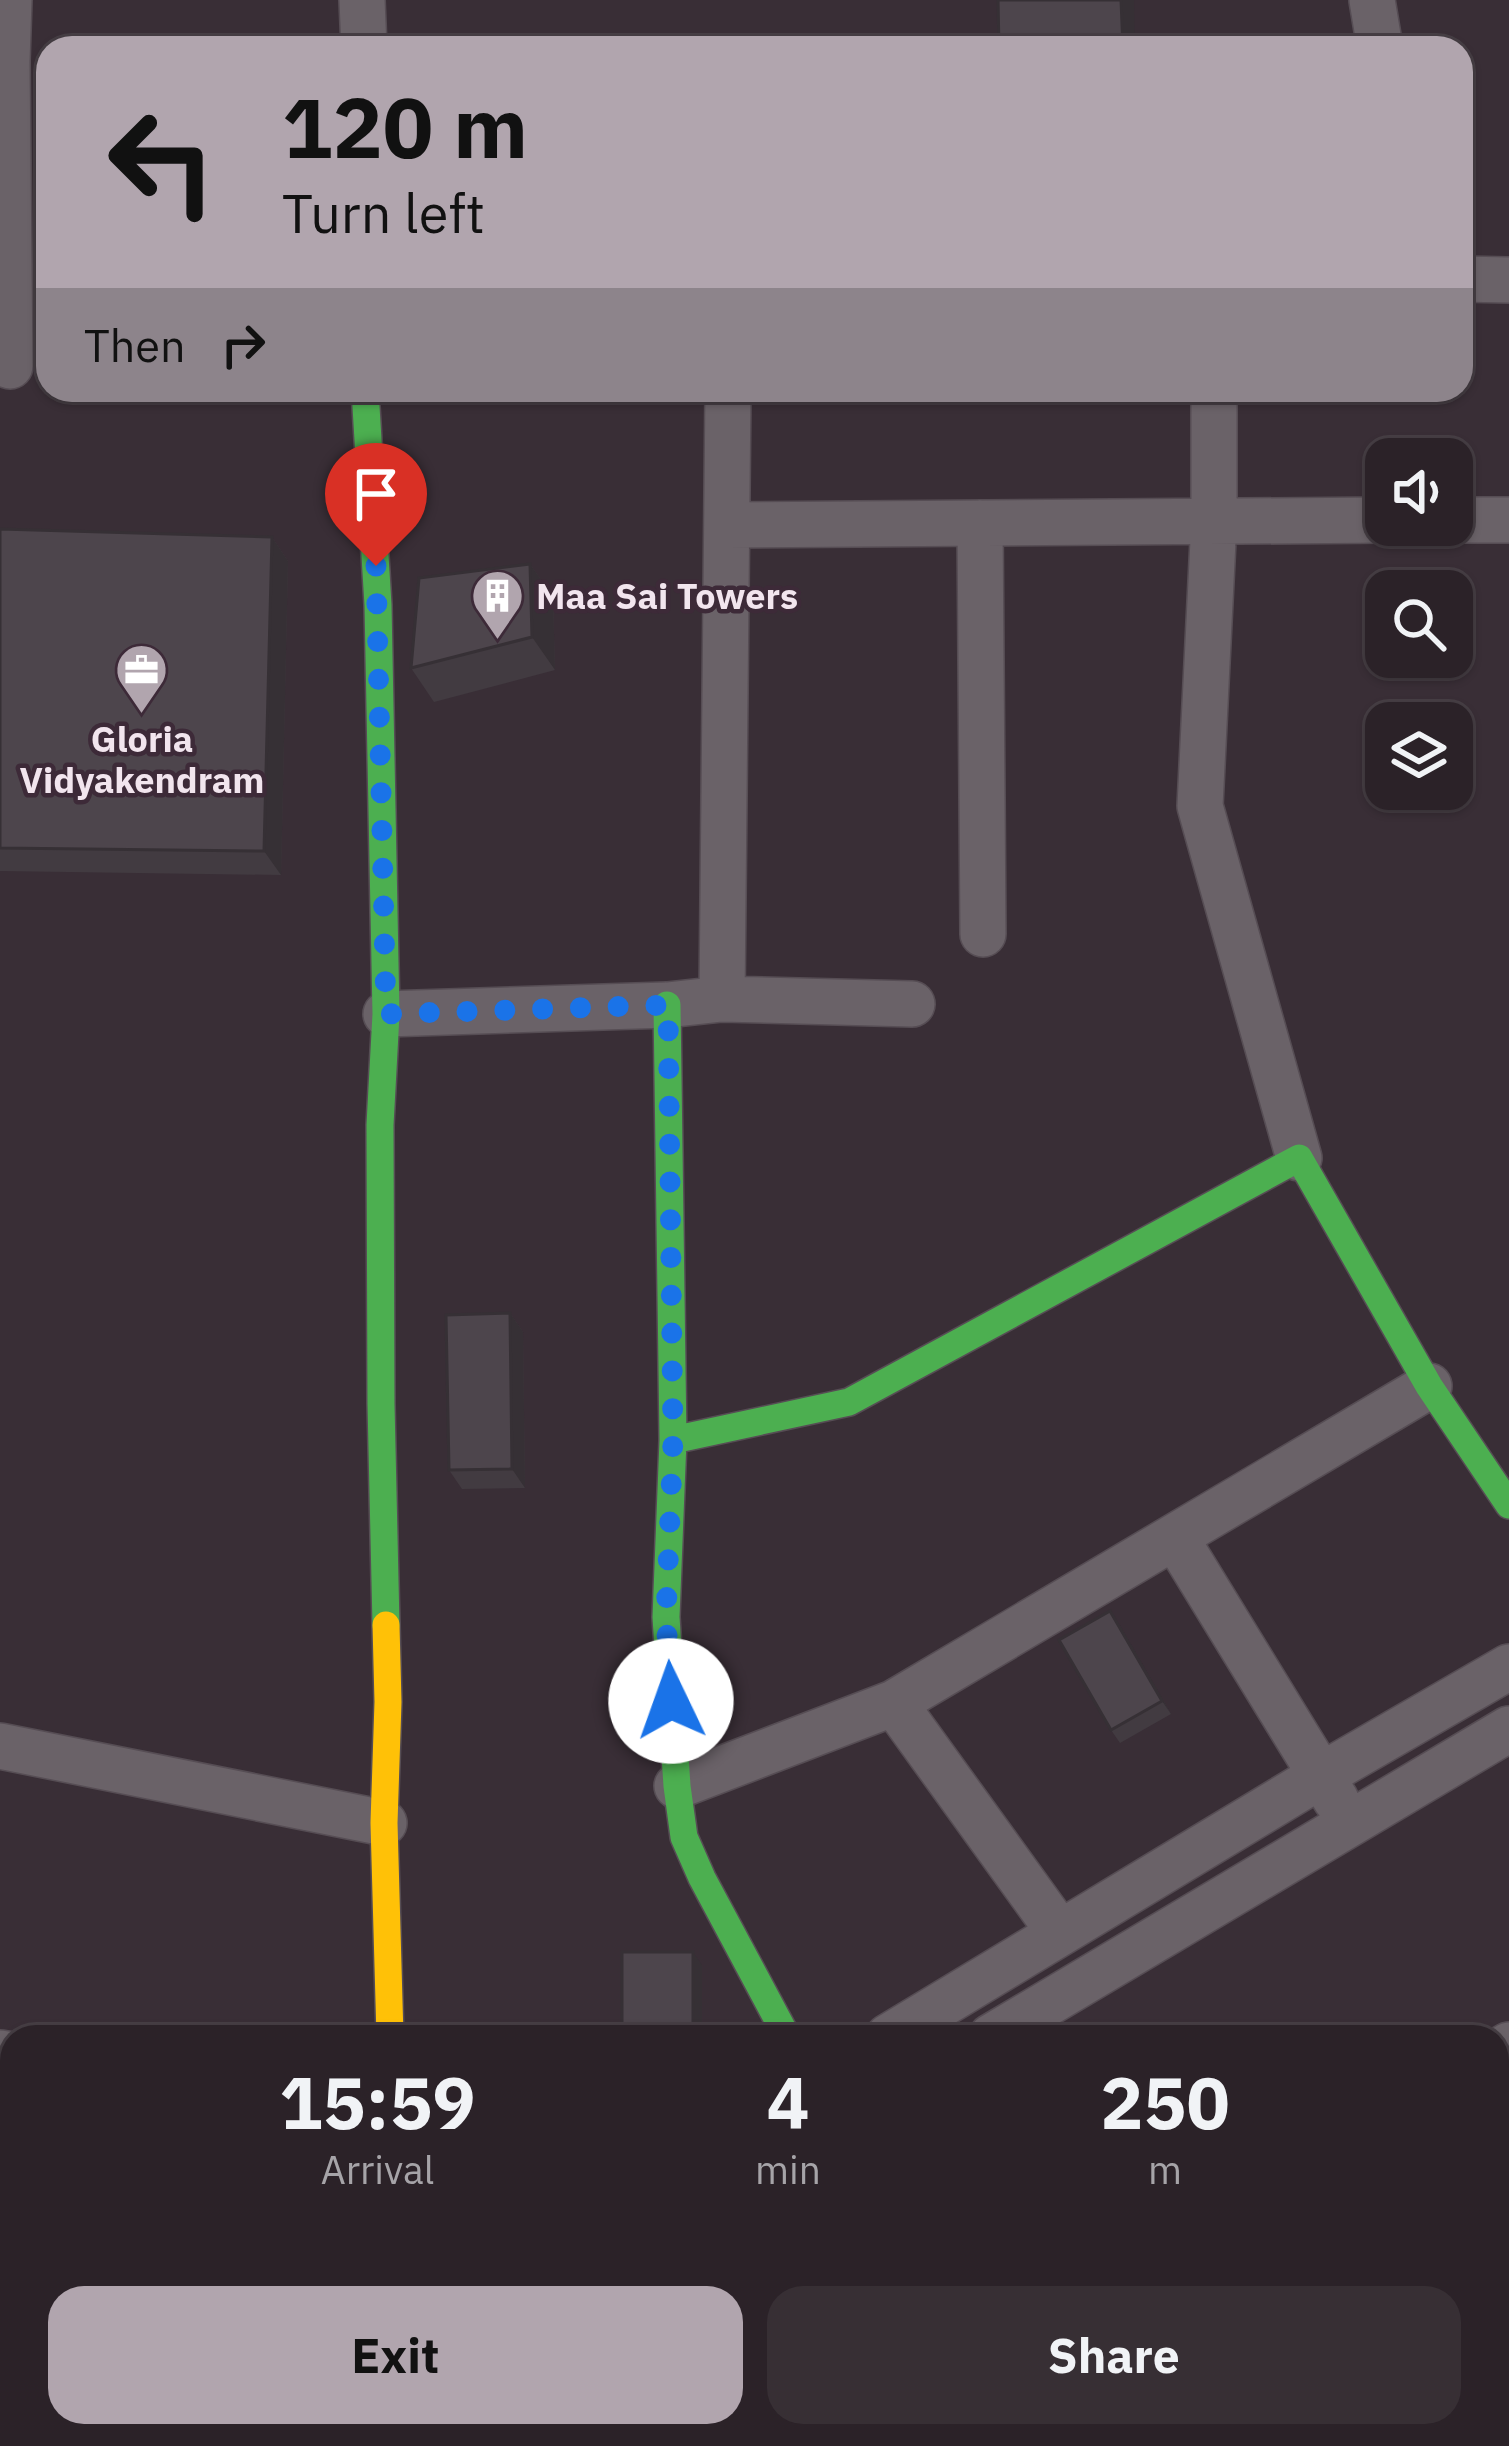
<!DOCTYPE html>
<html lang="en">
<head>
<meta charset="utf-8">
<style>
  :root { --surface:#2b2228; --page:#372f34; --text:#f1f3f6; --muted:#a6a4a8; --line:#473f45; --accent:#b1a5ae }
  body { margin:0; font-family:"IBM Plex Sans",sans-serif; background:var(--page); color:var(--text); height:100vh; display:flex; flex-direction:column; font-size:45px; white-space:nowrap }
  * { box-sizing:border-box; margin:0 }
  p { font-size:39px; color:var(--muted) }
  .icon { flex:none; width:66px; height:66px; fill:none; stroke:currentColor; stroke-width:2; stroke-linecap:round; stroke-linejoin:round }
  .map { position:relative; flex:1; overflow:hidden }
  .drawer { position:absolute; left:0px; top:2025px; width:1509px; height:423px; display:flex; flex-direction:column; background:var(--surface); border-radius:36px 36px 0 0; box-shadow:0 3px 9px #0004,0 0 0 3px var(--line) }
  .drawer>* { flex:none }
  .hud { position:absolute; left:36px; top:36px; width:1437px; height:366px; border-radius:36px; box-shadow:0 3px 9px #0004,0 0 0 3px var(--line); background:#b1a5ae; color:#111; overflow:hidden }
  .controls { position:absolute; left:1365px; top:438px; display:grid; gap:24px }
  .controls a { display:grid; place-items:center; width:108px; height:108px; border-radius:24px; background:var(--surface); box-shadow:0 3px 9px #0004,0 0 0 3px var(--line); font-size:60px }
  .pin { position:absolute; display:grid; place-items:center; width:102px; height:102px; color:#fff; margin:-123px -51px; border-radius:50% 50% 50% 0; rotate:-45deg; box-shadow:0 0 12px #0007 }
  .pin .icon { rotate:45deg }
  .me { position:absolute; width:132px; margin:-66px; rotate:357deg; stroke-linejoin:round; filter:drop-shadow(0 0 9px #0008) }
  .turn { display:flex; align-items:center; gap:42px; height:252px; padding:0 48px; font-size:54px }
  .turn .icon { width:156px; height:156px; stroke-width:2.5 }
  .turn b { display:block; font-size:84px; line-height:102px }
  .then { display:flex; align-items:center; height:114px; padding:0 48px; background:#0003; gap:24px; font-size:45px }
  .eta { display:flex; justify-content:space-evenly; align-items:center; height:204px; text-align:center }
  .eta b { font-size:72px; font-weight:700; line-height:84px }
  .button { display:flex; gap:24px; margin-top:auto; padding:24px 48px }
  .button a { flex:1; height:138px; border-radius:36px; background:var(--accent); color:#111; font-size:48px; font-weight:700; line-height:138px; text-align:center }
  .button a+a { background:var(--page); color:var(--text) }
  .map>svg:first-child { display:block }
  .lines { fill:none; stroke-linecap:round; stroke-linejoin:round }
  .street-casing { stroke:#564d54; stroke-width:48 }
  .fast-casing { stroke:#564d54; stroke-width:30 }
  .slow-casing { stroke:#564d54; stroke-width:30 }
  .street { stroke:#6a6268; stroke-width:45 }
  .fast { stroke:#4caf50; stroke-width:27 }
  .slow { stroke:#ffc107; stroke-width:27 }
  .wall { fill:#423b41 }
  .shaded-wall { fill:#363035 }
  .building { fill:#4d454c; stroke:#363035; stroke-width:3 }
  .route { stroke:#1a73e8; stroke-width:21; stroke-dasharray:0 37.8 }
  .labels { text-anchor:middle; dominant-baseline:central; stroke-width:9; stroke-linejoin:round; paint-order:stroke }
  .poi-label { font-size:36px; font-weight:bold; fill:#f2e5ee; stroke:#3d2a38; text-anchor:start }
</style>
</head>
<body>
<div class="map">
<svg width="1509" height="2446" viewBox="0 0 1509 2446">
  <rect width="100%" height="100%" fill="#392e36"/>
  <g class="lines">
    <defs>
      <path id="street" d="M362,0L364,48
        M1372,0L1380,48
        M0,61H7L9,0
        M7,61L10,366
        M1461,279L1509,280
        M1214,390V520L1200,806L1299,1158
        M1452,520H1509
        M980,523L983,934
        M728,525L1386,520
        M722,999L912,1004
        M386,1014L667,1005L722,999L728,390
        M1175,1537L1336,1800
        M894,1703L1060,1933
        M0,1746L384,1823
        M677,1786L894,1703L1429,1386
        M888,2037L1322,1775L1509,1667
        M991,2037L1509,1729
        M1497,2052L1509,2045
        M0,2053L12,2055
        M0,2340L12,2342
        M1497,2432L1504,2446
        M397,2436V2446
        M1223,2436L1228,2446
        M760,2446L780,2436"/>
      <path id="fast" d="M365,390L378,605L386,1014L380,1125L381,1404L386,1625
        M667,1005L673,1440L666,1617L677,1786L684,1837L702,1878L787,2037
        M673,1440L849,1402L1299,1158L1429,1386L1509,1505"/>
      <path id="slow" d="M386,1625L388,1702L384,1823L390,2037"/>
    </defs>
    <use href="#street" class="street-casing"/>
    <use href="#fast" class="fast-casing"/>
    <use href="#slow" class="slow-casing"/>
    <use href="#street" class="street"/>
    <use href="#fast" class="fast"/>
    <use href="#slow" class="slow"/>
  </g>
  <path class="wall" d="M0,529L272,537L288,561L281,875L0,871Z
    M530,564L553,597L555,670L434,702L411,668Z
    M510,1313L523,1332L525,1488L462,1489L449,1470Z
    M1119,1624L1171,1714L1120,1743L1111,1730Z"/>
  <path class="shaded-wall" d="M1121,0H1134L1135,48H1123Z
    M272,537L288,561L281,875L264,851Z
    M530,564L553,597L555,670L532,637Z
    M510,1313L523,1332L525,1488L512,1469Z
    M1110,1611L1119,1624L1171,1714L1162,1701Z
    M693,1952L702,1965V2037H693Z"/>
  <path class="building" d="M998,0H1121L1123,48H999Z
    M0,529L272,537L264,851L0,848Z
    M530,564L532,637L411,668L419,578Z
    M510,1313L512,1469L449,1470L446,1315Z
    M1110,1611L1162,1701L1111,1730L1059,1640Z
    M622,1952H693V2037H622Z"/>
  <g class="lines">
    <path class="route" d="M376,566L386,1014L668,1005L673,1440L666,1617L671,1701"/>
  </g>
  <defs>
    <symbol id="building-pin" viewBox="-11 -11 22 30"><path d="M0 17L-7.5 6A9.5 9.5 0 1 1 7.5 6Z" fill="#b1a5ae" stroke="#3d2a38"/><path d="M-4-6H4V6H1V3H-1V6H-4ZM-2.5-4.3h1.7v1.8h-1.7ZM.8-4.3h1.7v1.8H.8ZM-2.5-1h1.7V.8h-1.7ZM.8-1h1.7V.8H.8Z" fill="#fff"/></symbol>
    <symbol id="office-pin" viewBox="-11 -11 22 30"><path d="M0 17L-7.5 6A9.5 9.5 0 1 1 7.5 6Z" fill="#b1a5ae" stroke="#3d2a38"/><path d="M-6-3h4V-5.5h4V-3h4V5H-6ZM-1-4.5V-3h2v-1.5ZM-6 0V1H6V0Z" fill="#fff"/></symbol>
  </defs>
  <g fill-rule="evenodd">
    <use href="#building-pin" x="468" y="566" width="59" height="81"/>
    <use href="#office-pin" x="112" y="640" width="59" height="81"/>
  </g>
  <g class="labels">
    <g class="poi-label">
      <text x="536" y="595">Maa Sai Towers</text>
      <text x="142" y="738" text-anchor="middle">Gloria<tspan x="142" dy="41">Vidyakendram</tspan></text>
    </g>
  </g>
</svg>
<div class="controls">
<a><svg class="icon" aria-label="sound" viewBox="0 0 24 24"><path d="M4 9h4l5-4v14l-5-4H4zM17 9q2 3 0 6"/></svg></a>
<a><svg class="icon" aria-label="search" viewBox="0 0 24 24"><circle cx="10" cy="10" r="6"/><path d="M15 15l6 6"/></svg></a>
<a><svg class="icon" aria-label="layers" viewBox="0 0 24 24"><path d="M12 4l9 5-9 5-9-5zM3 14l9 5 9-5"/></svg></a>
</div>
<div class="pin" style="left:376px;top:566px;background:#d93025"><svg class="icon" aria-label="arrive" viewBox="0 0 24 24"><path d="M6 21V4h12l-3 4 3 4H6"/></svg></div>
<svg class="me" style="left:671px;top:1701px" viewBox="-20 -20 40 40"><circle r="19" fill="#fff"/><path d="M0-13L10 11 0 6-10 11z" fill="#1a73e8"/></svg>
<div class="hud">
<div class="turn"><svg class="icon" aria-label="left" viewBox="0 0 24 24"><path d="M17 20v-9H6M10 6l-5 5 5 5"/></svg><div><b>120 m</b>Turn left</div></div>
<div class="then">Then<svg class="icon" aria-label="right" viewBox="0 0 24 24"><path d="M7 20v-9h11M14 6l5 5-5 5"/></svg></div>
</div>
<section class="drawer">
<div class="eta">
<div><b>15:59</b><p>Arrival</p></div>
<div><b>4</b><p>min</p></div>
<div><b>250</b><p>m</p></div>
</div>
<div class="button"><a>Exit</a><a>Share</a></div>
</section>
</div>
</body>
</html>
